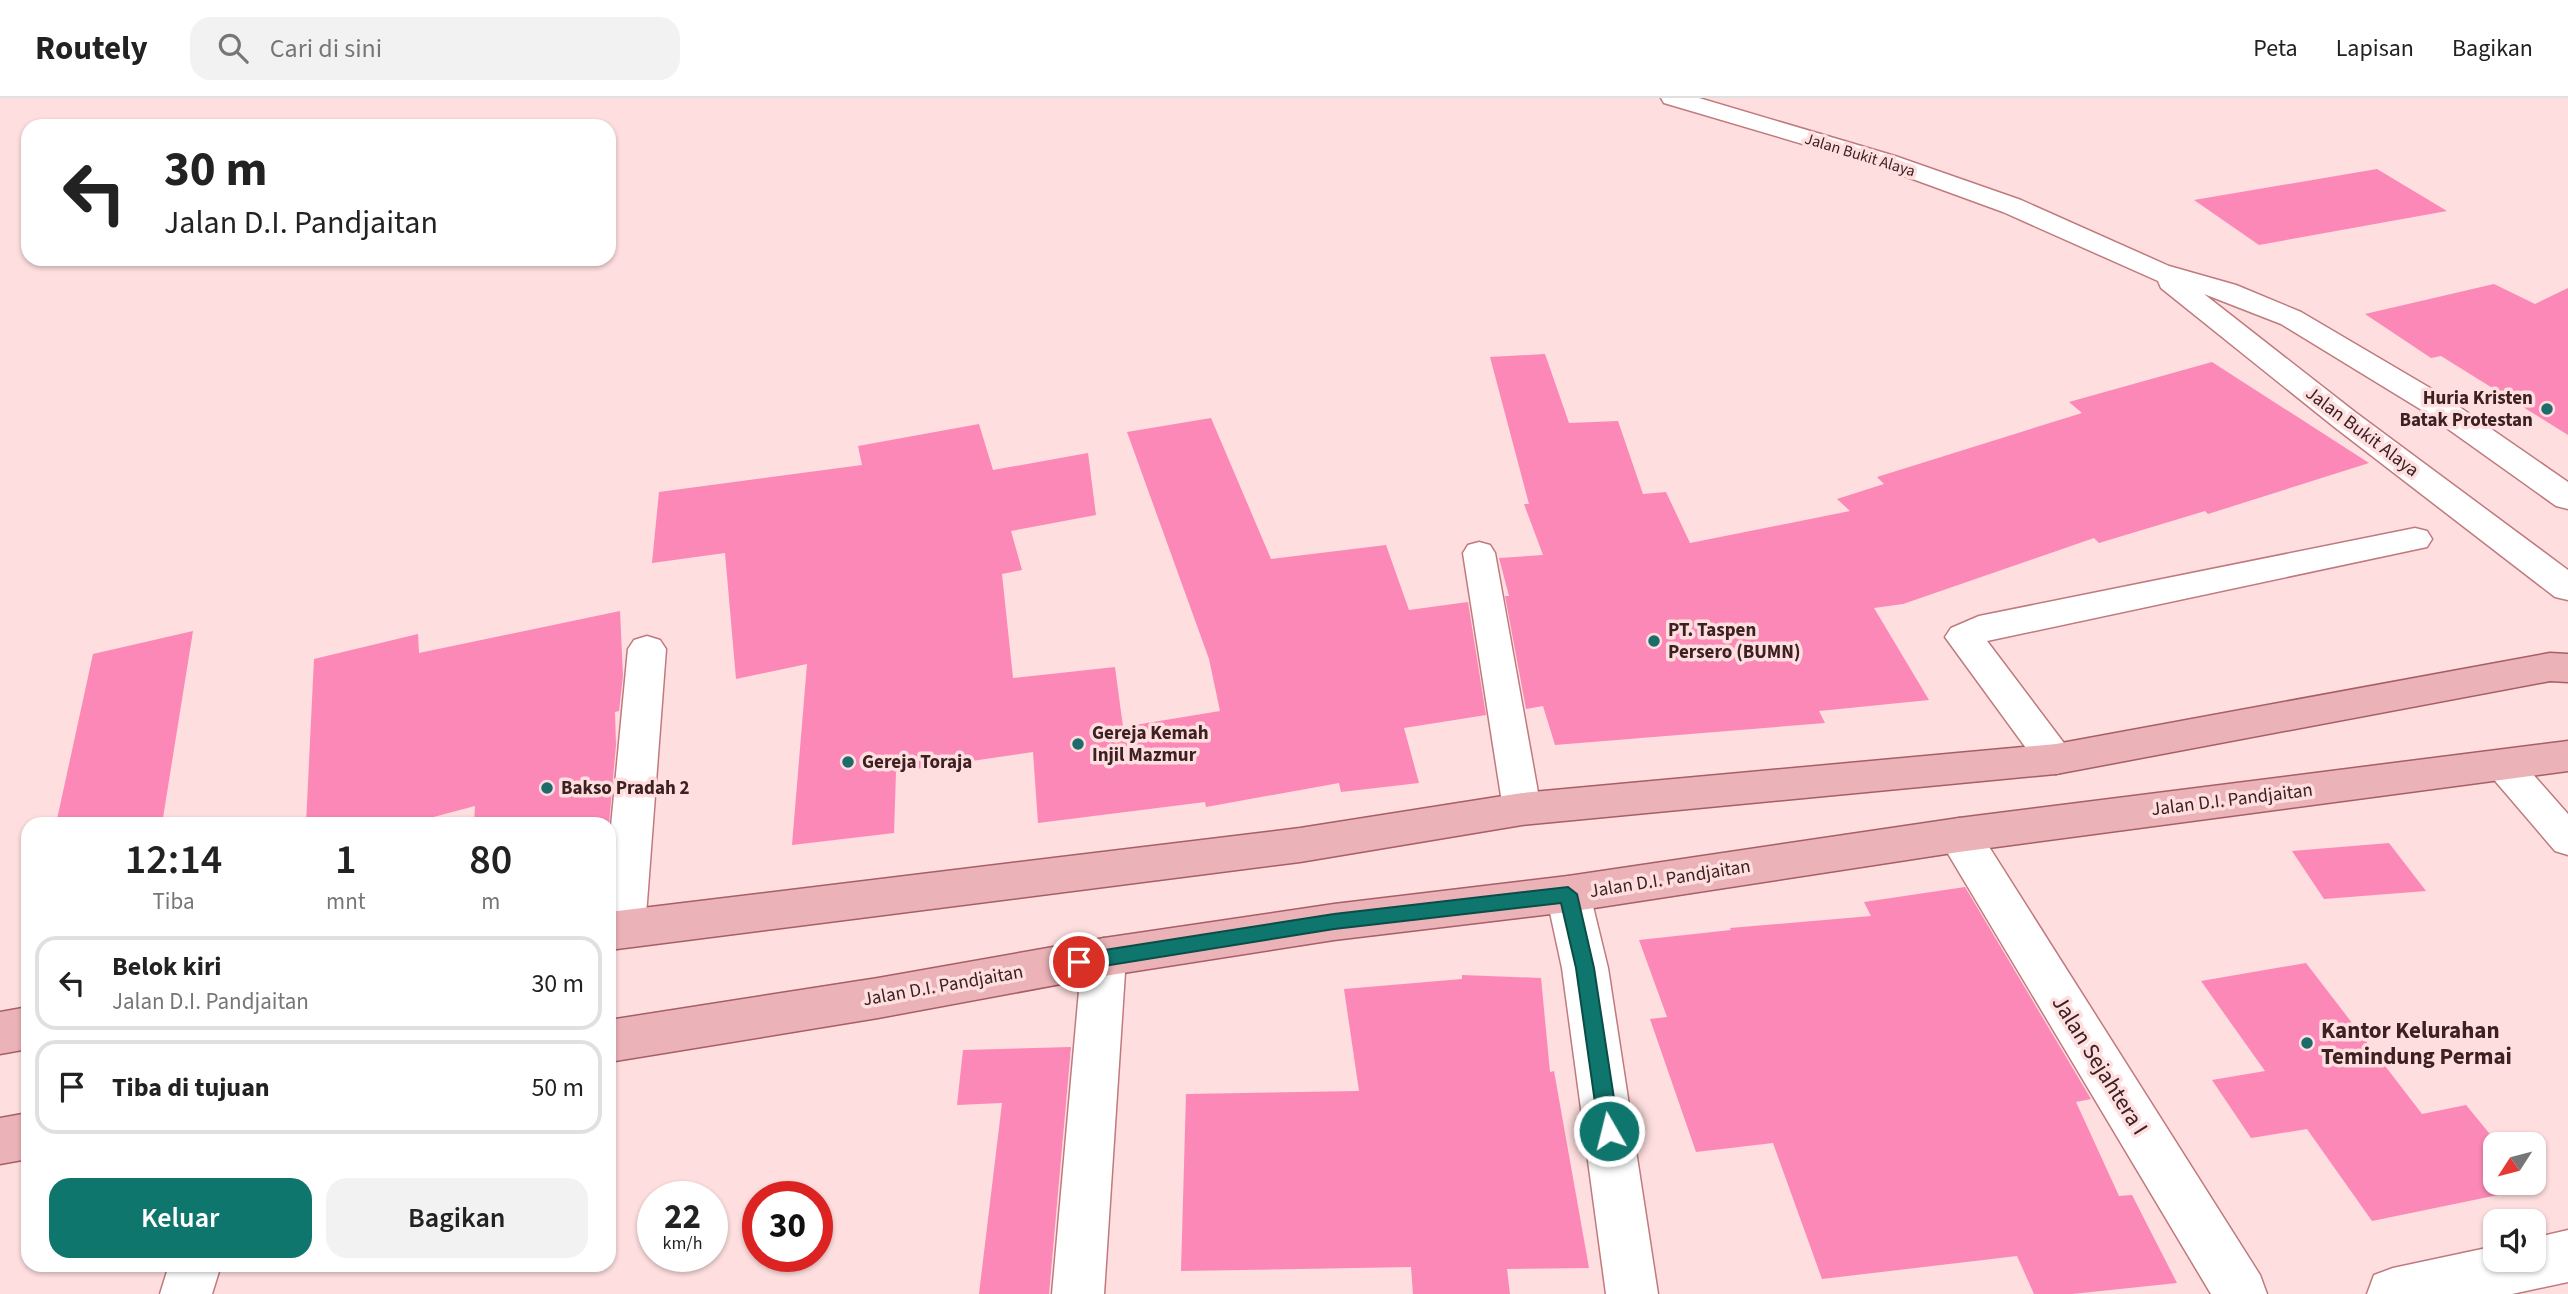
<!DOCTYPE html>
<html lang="id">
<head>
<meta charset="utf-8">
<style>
  :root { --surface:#fff; --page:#f2f2f2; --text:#222; --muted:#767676; --line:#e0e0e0; --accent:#0f766e }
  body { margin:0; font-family:"Source Sans 3",sans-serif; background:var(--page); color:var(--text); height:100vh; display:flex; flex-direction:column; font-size:26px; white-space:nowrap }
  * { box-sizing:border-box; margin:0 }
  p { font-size:23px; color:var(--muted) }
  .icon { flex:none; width:38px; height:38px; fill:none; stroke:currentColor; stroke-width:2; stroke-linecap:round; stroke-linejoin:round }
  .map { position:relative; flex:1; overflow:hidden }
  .details { position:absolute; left:21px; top:719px; width:595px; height:455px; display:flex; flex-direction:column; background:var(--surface); border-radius:21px; box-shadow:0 2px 5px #0004 }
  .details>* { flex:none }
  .hud { position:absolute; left:21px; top:21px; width:595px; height:147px; border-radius:21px; box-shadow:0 2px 5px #0004; background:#fff; color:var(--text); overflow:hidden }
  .needle { width:46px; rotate:234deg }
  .tools { position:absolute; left:2483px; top:1034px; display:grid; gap:14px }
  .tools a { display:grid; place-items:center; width:63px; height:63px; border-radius:14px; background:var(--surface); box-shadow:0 2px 5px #0004; font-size:35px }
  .speed { position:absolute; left:637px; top:1083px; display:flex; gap:14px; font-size:35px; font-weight:700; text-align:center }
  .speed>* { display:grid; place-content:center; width:91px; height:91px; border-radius:50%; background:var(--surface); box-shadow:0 2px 5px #0004; line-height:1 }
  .speed small { font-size:18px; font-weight:400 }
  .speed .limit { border:10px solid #d22; background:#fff; color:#111 }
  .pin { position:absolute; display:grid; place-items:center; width:60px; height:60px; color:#fff; margin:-30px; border:4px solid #fff; border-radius:50%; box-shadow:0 2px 7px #0007 }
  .me { position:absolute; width:77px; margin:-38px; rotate:352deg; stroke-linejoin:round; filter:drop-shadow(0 0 5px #0008) }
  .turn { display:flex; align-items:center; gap:24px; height:147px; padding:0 28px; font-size:32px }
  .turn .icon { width:91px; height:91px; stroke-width:2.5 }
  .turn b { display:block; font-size:49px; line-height:60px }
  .eta { display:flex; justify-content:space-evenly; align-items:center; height:119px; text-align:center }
  .eta b { font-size:42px; font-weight:600; line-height:49px }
  .button { display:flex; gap:14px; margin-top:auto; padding:14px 28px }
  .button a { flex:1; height:80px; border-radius:21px; background:var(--accent); color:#fff; font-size:28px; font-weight:600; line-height:80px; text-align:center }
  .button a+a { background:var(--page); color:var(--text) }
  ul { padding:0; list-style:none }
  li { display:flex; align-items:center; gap:21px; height:94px; margin:0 14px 10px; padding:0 14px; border:4px solid var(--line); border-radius:21px }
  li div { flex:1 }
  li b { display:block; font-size:26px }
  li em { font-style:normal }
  header { display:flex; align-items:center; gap:42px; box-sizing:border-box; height:98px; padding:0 35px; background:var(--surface); border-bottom:2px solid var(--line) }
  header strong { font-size:33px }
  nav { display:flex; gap:38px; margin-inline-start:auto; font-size:24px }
  .search { width:490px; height:63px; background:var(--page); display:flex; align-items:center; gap:18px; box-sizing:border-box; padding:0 24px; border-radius:21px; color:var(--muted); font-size:26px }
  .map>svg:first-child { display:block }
  .building { fill:#fb88b6 }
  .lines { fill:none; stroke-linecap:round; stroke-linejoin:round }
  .lane-casing { stroke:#c07a7e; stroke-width:3 }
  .street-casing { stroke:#c07a7e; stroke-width:3 }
  .secondary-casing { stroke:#c07a7e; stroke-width:3 }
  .primary-casing { stroke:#a65f64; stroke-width:3 }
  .lane { fill:#fff; fill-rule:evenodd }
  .street { fill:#fff; fill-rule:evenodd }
  .secondary { fill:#fff; fill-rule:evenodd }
  .primary { fill:#ebb3b7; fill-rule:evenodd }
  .route { fill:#0f766e; stroke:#0a4d48; stroke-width:2 }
  .poi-dot { fill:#1e6b6b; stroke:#fededf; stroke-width:2.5 }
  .labels { text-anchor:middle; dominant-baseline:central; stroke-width:7; stroke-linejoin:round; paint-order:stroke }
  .far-street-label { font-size:16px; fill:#3d2122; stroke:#fededf }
  .poi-label { font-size:19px; font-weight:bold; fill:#3d2122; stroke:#fededf; text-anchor:start }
  .street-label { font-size:19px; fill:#3d2122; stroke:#fededf }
  .near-poi-label { font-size:23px; font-weight:bold; fill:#3d2122; stroke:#fededf; text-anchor:start }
  .near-street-label { font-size:23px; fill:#3d2122; stroke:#fededf }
</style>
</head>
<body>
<header>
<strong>Routely</strong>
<div class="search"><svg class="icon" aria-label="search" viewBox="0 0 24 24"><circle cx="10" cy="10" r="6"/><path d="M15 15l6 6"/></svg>Cari di sini</div>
<nav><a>Peta</a><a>Lapisan</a><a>Bagikan</a></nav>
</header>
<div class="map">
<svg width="2568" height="1196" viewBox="0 0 2568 1196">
  <rect width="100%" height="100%" fill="#fededf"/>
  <path class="building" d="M2377,71L2447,113L2259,147L2194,102Z
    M2494,186L2535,206L2568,190V337L2441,258L2431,260L2365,216Z
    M1545,256L1569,325L1618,323L1643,396L1666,394L1690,445L1850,413L1837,401L1884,386L1877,379L2082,315L2069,304L2212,264L2369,365L2208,416L2205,413L2099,445L2094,440L1903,506L1874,510L1929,602L1819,613L1825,625L1555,647L1543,608L1526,611L1505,498H1509L1499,460L1543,457L1524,406H1529L1490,259Z
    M1211,320L1271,461L1386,447L1409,512L1468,504L1486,617L1404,630L1419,685L1341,694L1339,685L1206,709L1205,704L1038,725L1033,654L896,674L894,735L792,747L807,566L736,581L725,455L652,465L659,394L862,367L858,348L979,326L993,372L1088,355L1096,417L1011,433L1022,472L1002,476L1013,580L1115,569L1123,629L1220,613L1209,561L1127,334Z
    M620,513L623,578L619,613L615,614L616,647L609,726H474L475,708L407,726H306L314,561L418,536L419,555Z
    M193,533L162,726H56L93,556Z
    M2389,745L2426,793L2324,801L2292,753Z
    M1965,789L2091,1001L2076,1004L2119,1098L2132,1097L2177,1185L2072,1196H2034L2017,1158L1822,1181L1773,1045L1696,1054L1650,921L1667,919L1639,842L1731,832L1730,830L1871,818L1864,804Z
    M2306,865L2422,1016L2466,1007L2498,1046L2496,1085H2529L2532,1090L2372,1123L2307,1031L2251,1040L2212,982L2265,973L2201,883Z
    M1462,877L1541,880L1550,974L1554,973L1589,1170L1507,1171L1510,1196H1413L1411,1169L1181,1173L1186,996L1359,993L1344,891L1462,881Z
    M1071,949L1049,1196H979L1002,1005L957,1007L963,952Z"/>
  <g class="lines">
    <defs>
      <path id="lane" d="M1479,444L1490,447L1495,455L1541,711L1535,721L1522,726L1509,721L1503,711L1463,455L1468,447Z
        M2503,653L2516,657L2568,716V757L2555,753L2490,677L2485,667L2490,657Z"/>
      <path id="street" d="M2415,430L2427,433L2432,441L2427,449L1987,543L2076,661L2070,672L2056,676L2042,672L1945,539L1951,530L1979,518Z
        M647,538L660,542L666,551L645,831L639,844L623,849L609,845V749L628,551L634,542Z
        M1959,720L1974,725L2260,1177L2267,1196H2211L1944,749L1938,737L1944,725Z
        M1568,778L1583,783L1590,796L1608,870L1658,1196H1606L1562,870L1546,796L1553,783Z
        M1104,840L1120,846L1126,859L1104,1196H1052L1082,859L1088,846Z
        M2568,1132V1184L2512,1196H2367L2374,1177L2393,1170L2496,1148V1162H2534V1140Z
        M169,1167H221L212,1196H160Z"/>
      <path id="secondary" d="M1661,0H1699L1895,58L2021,102L2169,168L2236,187L2301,214L2442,297L2568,384V411L2556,408L2420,311L2281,226L2204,196L2355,314L2568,472V502L2555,499L2333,328L2161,190L2158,183L2003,114L1877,68L1664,5Z"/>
      <path id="primary" d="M2550,555L2568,556V584L2550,583L2056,676L1522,727L1300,764L609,852V814L1300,730L1522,695L2056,646Z
        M2568,643V673L1959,754L1568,814L1334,842L1104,878L878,920L609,964V922L878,880L1104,840L1334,806L1568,778L1959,720Z
        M28,909V951L0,956V914Z
        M28,1015V1061L0,1066V1020Z"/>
    </defs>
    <use href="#lane" class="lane-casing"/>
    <use href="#street" class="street-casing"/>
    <use href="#secondary" class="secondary-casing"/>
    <use href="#primary" class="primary-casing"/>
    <use href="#lane" class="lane"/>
    <use href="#street" class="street"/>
    <use href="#secondary" class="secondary"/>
    <use href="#primary" class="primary"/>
  </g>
  <path class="route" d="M1568,789L1577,796L1594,870L1619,1033L1616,1040L1609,1042L1602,1040L1599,1033L1576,870L1561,805L1334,831L1079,872L1072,869L1069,864L1072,858L1079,856L1334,816Z"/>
  <g class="poi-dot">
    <circle cx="2547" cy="311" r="7"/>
    <circle cx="1654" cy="543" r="7"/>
    <circle cx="1078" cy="646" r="7"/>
    <circle cx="848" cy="664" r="7"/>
    <circle cx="547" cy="690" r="7"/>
    <circle cx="2307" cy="945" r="7"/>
  </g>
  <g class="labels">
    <g class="far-street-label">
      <text transform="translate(1860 57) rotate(17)">Jalan Bukit Alaya</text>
    </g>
    <g class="poi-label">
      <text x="2533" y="300" text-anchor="end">Huria Kristen<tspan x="2533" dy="22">Batak Protestan</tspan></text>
      <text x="1668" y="532">PT. Taspen<tspan x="1668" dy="22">Persero (BUMN)</tspan></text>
      <text x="1092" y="635">Gereja Kemah<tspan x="1092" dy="22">Injil Mazmur</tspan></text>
      <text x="862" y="664">Gereja Toraja</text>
      <text x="561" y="690">Bakso Pradah 2</text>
    </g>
    <g class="street-label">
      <text transform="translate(2362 334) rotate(37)">Jalan Bukit Alaya</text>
      <text transform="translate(2232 702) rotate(-7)">Jalan D.I. Pandjaitan</text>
      <text transform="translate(1670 781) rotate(-9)">Jalan D.I. Pandjaitan</text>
      <text transform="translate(943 888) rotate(-10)">Jalan D.I. Pandjaitan</text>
    </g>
    <g class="near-poi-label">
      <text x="2321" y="932">Kantor Kelurahan<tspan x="2321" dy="26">Temindung Permai</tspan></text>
    </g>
    <g class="near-street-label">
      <text transform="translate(2100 967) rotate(58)">Jalan Sejahtera I</text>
    </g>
  </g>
</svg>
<div class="tools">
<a><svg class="needle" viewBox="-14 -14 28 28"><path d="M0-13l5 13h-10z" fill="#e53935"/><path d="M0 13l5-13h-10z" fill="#767676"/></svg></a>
<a><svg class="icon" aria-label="sound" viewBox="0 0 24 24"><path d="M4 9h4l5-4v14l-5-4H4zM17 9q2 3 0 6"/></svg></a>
</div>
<div class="speed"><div>22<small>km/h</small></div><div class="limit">30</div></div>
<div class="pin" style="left:1079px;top:864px;background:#d93025"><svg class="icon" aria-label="arrive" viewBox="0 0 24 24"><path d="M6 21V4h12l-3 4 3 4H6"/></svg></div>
<svg class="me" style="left:1609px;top:1033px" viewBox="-20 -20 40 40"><circle r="17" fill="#0f766e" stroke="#fff" stroke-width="3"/><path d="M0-11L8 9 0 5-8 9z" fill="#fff"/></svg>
<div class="hud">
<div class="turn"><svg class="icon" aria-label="left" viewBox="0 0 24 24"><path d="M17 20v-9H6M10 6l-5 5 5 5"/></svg><div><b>30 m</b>Jalan D.I. Pandjaitan</div></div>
</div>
<section class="details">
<div class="eta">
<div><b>12:14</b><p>Tiba</p></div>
<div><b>1</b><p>mnt</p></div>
<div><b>80</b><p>m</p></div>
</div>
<ul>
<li><svg class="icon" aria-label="left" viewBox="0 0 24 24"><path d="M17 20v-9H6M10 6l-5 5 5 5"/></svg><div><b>Belok kiri</b><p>Jalan D.I. Pandjaitan</p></div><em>30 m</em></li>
<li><svg class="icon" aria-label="arrive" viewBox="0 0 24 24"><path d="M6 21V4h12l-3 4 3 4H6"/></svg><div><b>Tiba di tujuan</b></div><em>50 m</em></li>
</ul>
<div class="button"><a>Keluar</a><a>Bagikan</a></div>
</section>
</div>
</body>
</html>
